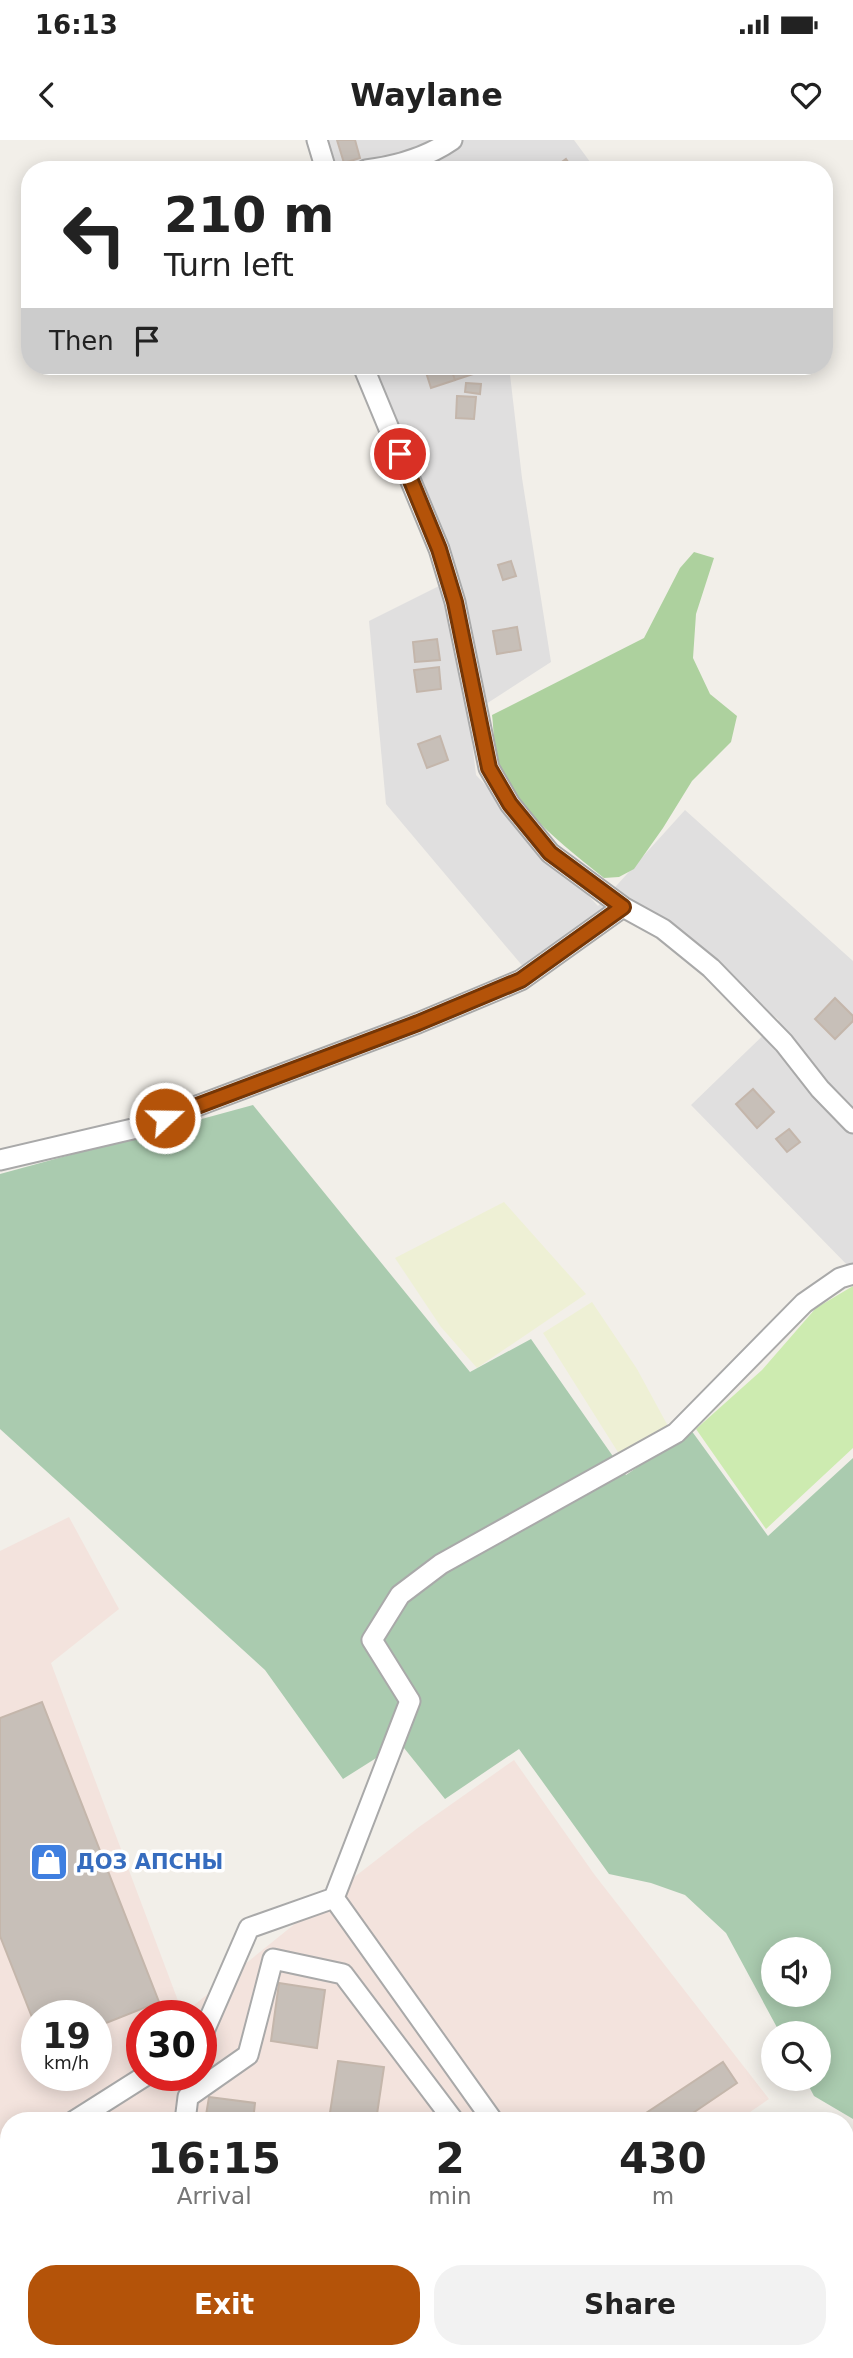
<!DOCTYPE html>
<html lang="en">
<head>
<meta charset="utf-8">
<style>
  :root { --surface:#fff; --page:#f2f2f2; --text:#222; --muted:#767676; --accent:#b45309 }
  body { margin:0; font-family:"DejaVu Sans",sans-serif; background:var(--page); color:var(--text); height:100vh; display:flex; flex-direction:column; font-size:26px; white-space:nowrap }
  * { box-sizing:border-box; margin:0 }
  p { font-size:23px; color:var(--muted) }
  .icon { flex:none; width:38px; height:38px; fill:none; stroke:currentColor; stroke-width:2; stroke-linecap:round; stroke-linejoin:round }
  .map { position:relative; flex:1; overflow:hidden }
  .panel { position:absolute; left:0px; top:1972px; width:854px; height:247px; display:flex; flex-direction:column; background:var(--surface); border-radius:28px 28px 0 0; box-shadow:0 4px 18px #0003 }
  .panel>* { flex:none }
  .guide { position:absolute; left:21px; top:21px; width:812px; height:214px; border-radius:28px; box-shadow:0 4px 18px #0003; background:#fff; color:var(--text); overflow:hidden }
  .buttons { position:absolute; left:761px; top:1797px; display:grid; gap:14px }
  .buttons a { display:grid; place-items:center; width:70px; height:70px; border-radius:50%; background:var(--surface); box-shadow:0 4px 18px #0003; font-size:35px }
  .speed { position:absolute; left:21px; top:1860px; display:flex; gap:14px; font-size:35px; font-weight:700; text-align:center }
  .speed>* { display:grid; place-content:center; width:91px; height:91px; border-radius:50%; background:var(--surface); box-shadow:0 4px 18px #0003; line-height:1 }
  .speed small { font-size:18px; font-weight:400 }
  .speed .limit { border:10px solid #d22; background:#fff; color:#111 }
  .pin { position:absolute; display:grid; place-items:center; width:60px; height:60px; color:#fff; margin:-30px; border:4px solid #fff; border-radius:50%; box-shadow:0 2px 7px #0007 }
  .me { position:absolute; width:77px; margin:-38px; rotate:69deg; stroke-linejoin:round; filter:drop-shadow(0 0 5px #0008) }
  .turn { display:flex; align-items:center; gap:24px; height:147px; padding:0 28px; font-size:32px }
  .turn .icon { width:91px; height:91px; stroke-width:2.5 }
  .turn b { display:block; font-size:49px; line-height:60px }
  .then { display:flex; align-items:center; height:66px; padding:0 28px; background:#0003; gap:14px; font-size:26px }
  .eta { display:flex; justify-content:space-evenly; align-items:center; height:119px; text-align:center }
  .eta b { font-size:42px; font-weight:600; line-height:49px }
  .primary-button { display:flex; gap:14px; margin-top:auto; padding:14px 28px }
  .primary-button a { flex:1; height:80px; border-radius:28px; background:var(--accent); color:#fff; font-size:28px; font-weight:600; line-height:80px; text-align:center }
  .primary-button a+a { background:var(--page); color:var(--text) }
  .status { display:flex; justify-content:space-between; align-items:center; height:49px; padding:0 35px; background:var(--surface); direction:ltr }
  .status svg { height:19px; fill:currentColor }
  header { display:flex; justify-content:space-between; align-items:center; height:91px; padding:0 28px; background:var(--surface); font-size:32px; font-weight:600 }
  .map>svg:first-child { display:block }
  .residential { fill:#e0dfdf }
  .military { fill:#f3e3dd; fill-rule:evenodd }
  .farmland { fill:#eef0d5 }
  .grass { fill:#cdebb0 }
  .forest { fill:#add19e }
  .cemetery { fill:#aacbaf; fill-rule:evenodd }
  .building { fill:#c7bfb8; stroke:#c4b6ab; stroke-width:2 }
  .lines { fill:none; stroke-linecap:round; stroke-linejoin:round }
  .minor-casing { stroke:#a9a9a9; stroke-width:23 }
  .minor { stroke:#fff; stroke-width:19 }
  .route-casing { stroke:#753606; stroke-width:18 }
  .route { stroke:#b45309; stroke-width:12 }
  .labels { text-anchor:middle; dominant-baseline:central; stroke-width:7; stroke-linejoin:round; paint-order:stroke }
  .shop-label { font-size:21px; font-weight:bold; fill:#366cbe; stroke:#fff; text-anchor:start }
</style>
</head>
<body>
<div class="status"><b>16:13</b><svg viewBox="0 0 49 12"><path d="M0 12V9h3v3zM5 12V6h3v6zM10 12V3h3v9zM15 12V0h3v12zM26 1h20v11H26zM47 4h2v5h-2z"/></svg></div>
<header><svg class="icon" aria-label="back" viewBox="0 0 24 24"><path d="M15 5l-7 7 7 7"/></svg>Waylane<svg class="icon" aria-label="heart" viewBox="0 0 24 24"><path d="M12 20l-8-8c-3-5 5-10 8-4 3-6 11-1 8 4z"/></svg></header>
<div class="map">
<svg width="853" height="2218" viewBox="0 0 853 2218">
  <rect width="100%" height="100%" fill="#f2efe9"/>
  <path class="residential" d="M322,0H574L596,30H328Z
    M376,226H509L522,338L551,522L469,575L476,635L598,766L685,670L853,821V1131L691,965L779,880L638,767L536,842L386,664L369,481L457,437L394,281Z"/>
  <path class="military" d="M69,1377L119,1469L51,1523L183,1874L322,1762L419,1687L514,1620L594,1734L769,1959L737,1981H9V2210H699L705,2218H0V1411ZM37,1876H96V1936H37ZM142,1876H201V1936H142Z
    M853,2203V2218H733L797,2210H845V2204Z"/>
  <path class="farmland" d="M504,1062L586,1154L477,1228L441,1187L395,1118Z
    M592,1162L637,1229L669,1288L621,1317L543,1193Z"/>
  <path class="grass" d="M853,1146V1308L766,1389L696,1289L762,1230L816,1168Z"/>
  <path class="forest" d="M694,412L714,418L696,474L693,518L710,554L737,576L731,602L692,641L663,688L634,729L619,737L604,738C563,705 515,670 497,618C493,606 494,589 492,575L644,498L680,428Z"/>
  <path class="cemetery" d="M253,965L470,1232L531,1199L626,1335L691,1290L768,1396L853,1318V1979L814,1956L805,1939H819V1894L780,1893L726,1793L685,1755L651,1743L609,1734L519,1609L445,1659L400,1603L343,1639L265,1530L0,1289V1034ZM774,1810H819V1855H774Z"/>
  <path class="building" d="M337,0H355L360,18L344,23Z
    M566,19L574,30H551Z
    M424,226H450L455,240L431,248Z
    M450,226H477L479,232L455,240Z
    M466,243L481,244L480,254L465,252Z
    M457,256L476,257L474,279L456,278Z
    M511,421L516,436L503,440L498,425Z
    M517,487L521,510L497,514L493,491Z
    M437,499L440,520L415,522L413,502Z
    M439,527L441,549L417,552L414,530Z
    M440,596L448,620L427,628L418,604Z
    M835,858L853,876V881L835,899L815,879Z
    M753,949L774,972L757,988L736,964Z
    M789,989L800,1002L787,1012L776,999Z
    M42,1562L159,1862L96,1887V1876H37V1890L0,1796V1578Z
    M279,1843L325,1850L317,1908L271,1901Z
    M338,1921L384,1927L376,1981L329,1979Z
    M723,1922L737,1943L681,1981H634Z
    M209,1957L255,1963L253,1981H205Z
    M175,2210H239L227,2218H180Z
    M312,2210H368L357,2218H317Z
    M489,2210H561L566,2218H495Z"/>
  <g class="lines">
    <defs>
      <path id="minor" d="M317,0L326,30
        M366,30C397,26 426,18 452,0
        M363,226L439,409L455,462L489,628L510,664L550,713L623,767L663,789L711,828L784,903L820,949L853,983
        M0,1020L141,987L418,883L521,840L623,767
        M201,1898L249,1788L334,1758
        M74,1981L145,1936
        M185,1981L188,1957L248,1915L273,1819L343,1834L454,1981
        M493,1981L334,1758L410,1561L372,1500L400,1455L441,1424L676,1293L804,1163L840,1138L853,1134
        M0,2156L9,2128
        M288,2210L294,2218
        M568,2210L573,2218
        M656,2210L662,2218
        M100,2218L102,2210
        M407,2218L417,2210"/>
    </defs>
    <use href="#minor" class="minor-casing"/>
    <use href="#minor" class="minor"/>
  </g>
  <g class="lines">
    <defs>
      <path id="route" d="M165,978L418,883L521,840L623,767L550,713L510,664L489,628L455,462L439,409L400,314"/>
    </defs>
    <use href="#route" class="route-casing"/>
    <use href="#route" class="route"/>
  </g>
  <defs>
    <symbol id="shop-square" viewBox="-11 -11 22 22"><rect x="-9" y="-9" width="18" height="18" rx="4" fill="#3f7fe0" stroke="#fff"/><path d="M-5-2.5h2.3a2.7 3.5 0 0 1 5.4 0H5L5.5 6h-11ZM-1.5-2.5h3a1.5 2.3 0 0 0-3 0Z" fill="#fff"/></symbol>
  </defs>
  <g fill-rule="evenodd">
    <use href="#shop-square" x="27" y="1700" width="44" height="44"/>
  </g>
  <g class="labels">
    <g class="shop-label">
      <text x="76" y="1722">ДОЗ АПСНЫ</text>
    </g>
  </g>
</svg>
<div class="buttons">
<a><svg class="icon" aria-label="sound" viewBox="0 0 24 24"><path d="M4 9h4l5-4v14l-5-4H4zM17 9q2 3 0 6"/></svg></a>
<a><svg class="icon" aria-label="search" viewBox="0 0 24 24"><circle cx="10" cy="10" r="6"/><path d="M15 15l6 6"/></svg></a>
</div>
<div class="speed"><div>19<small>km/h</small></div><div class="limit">30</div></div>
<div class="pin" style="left:400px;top:314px;background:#d93025"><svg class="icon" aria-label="arrive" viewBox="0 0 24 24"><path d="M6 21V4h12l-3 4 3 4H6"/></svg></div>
<svg class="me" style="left:165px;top:978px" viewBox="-20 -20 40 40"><circle r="17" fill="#b45309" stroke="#fff" stroke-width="3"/><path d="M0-11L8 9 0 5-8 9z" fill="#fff"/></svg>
<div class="guide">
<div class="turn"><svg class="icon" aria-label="left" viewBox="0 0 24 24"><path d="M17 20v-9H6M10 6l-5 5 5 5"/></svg><div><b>210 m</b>Turn left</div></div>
<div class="then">Then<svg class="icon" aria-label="arrive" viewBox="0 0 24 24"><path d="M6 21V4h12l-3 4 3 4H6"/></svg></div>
</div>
<section class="panel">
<div class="eta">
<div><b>16:15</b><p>Arrival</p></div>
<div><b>2</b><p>min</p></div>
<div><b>430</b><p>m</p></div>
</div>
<div class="primary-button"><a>Exit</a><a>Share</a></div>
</section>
</div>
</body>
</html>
